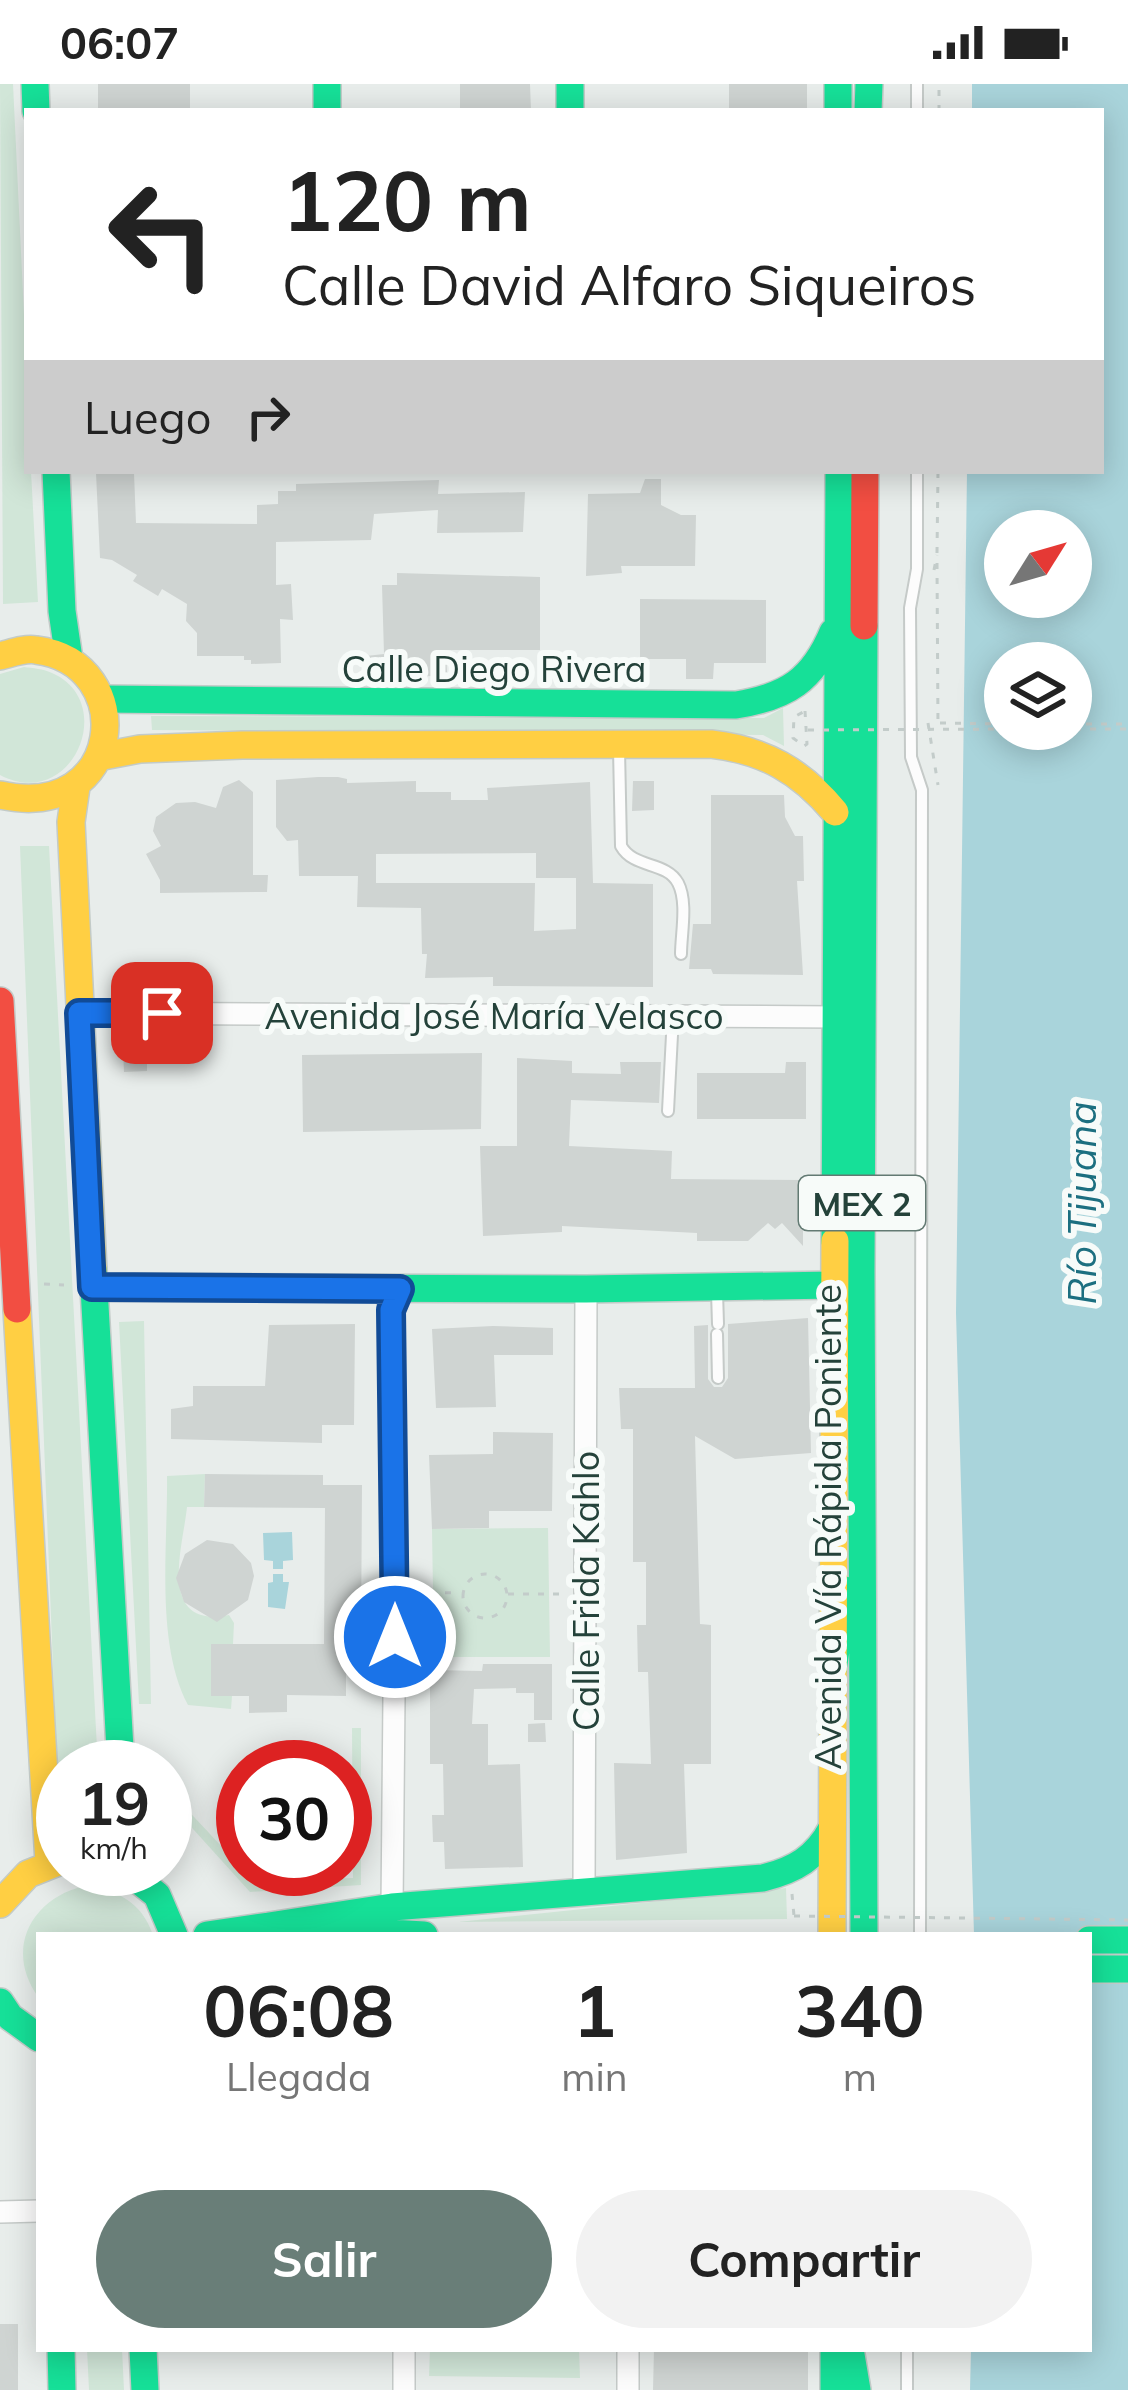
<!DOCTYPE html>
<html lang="es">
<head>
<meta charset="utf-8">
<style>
  :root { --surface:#fff; --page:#f2f2f2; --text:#222; --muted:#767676; --accent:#697e78 }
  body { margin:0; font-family:Mulish,sans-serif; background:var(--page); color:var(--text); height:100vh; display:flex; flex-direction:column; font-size:45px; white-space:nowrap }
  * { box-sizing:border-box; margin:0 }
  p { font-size:39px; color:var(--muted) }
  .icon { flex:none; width:66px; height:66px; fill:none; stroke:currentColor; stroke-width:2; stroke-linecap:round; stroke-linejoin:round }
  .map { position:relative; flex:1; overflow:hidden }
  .side { position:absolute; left:36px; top:1848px; width:1056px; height:420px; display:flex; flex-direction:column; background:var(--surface); border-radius:0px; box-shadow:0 6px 30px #0003 }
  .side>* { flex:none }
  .hud { position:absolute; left:24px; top:24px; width:1080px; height:366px; border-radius:0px; box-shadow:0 6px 30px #0003; background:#fff; color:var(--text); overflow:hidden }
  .needle { width:78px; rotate:53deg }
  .buttons { position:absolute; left:984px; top:426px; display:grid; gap:24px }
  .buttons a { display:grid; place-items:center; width:108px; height:108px; border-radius:50%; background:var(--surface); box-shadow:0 6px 30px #0003; font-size:60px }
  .speed { position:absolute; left:36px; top:1656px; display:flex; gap:24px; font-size:60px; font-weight:700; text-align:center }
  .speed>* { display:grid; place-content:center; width:156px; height:156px; border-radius:50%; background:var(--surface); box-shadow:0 6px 30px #0003; line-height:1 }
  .speed small { font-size:30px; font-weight:400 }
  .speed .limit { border:18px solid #d22; background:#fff; color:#111 }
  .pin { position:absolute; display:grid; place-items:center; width:102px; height:102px; color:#fff; margin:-51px; border-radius:24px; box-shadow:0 6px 18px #0006 }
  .me { position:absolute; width:132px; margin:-66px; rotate:0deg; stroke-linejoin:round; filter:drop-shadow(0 0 9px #0008) }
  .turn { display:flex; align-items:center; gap:42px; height:252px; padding:0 60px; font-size:54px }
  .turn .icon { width:156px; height:156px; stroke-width:2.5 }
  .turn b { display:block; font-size:84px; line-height:102px }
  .then { display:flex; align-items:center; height:114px; padding:0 60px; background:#0003; gap:24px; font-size:45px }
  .eta { display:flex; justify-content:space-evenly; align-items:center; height:204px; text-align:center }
  .eta b { font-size:72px; font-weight:700; line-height:84px }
  .button { display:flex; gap:24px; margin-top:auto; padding:24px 60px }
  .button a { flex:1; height:138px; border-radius:72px; background:var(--accent); color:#fff; font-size:48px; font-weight:700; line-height:138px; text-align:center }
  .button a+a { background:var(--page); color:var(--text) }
  .status { display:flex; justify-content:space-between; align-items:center; height:84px; padding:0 60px; background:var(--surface); direction:ltr }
  .status svg { height:33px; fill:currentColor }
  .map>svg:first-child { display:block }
  .green { fill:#d1e6d8 }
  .water { fill:#a9d4db; fill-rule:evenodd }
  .building { fill:#cfd4d2; fill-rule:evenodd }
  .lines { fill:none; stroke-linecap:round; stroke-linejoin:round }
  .lane-casing { stroke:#c5cac8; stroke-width:14 }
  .street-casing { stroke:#c5cac8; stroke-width:24 }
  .fast-casing { stroke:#c3cbc8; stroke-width:30 }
  .slow-casing { stroke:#c3cbc8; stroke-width:30 }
  .jam-casing { stroke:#c3cbc8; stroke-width:30 }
  .path { stroke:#c3ccca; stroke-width:3; stroke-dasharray:6 9; stroke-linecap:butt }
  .lane { stroke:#fcfcfc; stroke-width:10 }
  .street { stroke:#fcfcfc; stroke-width:21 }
  .fast { stroke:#16e098; stroke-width:27 }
  .slow { stroke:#ffcf43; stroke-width:27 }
  .jam { stroke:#f24e42; stroke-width:27 }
  .path-bridge { stroke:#c3ccca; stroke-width:3; stroke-dasharray:6 9; stroke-linecap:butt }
  .route-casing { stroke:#114b97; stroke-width:30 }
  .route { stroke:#1a73e8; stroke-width:21 }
  .labels { text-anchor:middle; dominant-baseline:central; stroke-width:12; stroke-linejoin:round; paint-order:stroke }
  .shield { fill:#f7fbf9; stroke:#637a73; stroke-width:3 }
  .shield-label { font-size:33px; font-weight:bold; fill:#24423a }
  .street-label { font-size:36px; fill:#24423a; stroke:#f7fbf9 }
  .water-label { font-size:39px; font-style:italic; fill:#1c6f80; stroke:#f7fbf9 }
</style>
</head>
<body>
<div class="status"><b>06:07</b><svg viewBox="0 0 49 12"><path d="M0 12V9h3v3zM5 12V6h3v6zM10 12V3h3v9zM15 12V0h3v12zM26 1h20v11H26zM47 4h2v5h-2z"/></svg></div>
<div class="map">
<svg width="1128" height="2306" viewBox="0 0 1128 2306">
  <rect width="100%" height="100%" fill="#e8edeb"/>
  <path class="green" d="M0,0H13L27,294V387H31L38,518L3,520Z
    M24,583C32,584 44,585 52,589C119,618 72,729 0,691V590Z
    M783,624L784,662L763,651L152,646L151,632L764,634Z
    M20,762H49L98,1683H63V1706L58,1707Z
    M144,1237L151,1620H139L119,1238Z
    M205,1390L204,1423H187C183,1463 156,1545 229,1531L234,1539L233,1560L211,1561L232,1612L231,1625L188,1621C155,1559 168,1462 167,1392Z
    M548,1444L550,1573H434L432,1445Z
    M352,1644H361V1801L250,1808L165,1714V1702L254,1797L353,1794Z
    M84,1802C116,1805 142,1818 153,1851H39V1914C4,1867 30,1815 84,1802Z
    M786,1804L787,1835L458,1838Z
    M87,2265H122L124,2306H89Z
    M430,2265H579L580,2294L429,2292Z"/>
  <path class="water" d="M972,0H1128V2306H970L971,2265H1089V1851H974L956,1229L967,387H1101V27H972ZM1005,447H1071V513H1005ZM1005,579H1071V645H1005Z
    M292,1448L293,1476L283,1477V1485H273V1477L264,1476L263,1449Z
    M273,1490H283V1498H289L285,1525L268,1523V1499L273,1498Z"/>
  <path class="building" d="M98,0H190V27H98Z
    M460,0H530L531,27H460Z
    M729,0H807V27H729Z
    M96,389H134L136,439L257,440V421L278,420V407H296V400L439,396L438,410L525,408L523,448L437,449L438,426L374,430L371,456L276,458V501L291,500L293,536L280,535L281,579L251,580V576H244V572H197V549L186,537L187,520L162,505L158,512L133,497L137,491L112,476L100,474Z
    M645,395H661V421L681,431H696L695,482H621L622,489L586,492L588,410L640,409Z
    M397,489L540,493V566H446L447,588H434V592L369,594L366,572L384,570L382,501H397Z
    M640,515L766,516V579H714L713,595H686V575H640Z
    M318,693H338L347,695V699L416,697V708H451V716H488L487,704L590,698L593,799L653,800V903L493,902V893L425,894L427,870H422L421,824L357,823L358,792H299L298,756L287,757L276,743V696ZM536,769V794H576V845L534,847L535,799H376V770Z
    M239,696L253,708V791H268L267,808L160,809V796L146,770L161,762L153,747L156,733L176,719L195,718L216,724L223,703Z
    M633,697H654V726L632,727Z
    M711,711H784L785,733L795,752H803L804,797H797L803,891L713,890L711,885H689L693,840H711Z
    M123,967H147V987L124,988Z
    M482,969L481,1045L303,1048L302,971Z
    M517,974L572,977V989L621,990L620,978H661L659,1019L571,1016L569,1062L672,1067L671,1095L803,1096V1162L782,1139L775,1145L768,1139L748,1157H697V1149L562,1142V1148L483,1152L480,1062H517Z
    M786,978H806V1035H697V989H785Z
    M808,1234L811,1369L735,1375L695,1352L700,1540L711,1541V1680H684L687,1769L616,1776L614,1679L651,1680L648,1588H638L637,1541H646V1478H633V1345H621L619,1304H695L694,1242L708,1241V1295L714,1303H722L728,1294V1240Z
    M355,1240L354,1341H322V1359L171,1355V1325L193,1322V1302H265L269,1241Z
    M493,1242L553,1244V1271H494L496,1323L436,1324L432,1245Z
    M493,1348L553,1349L552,1427H489V1444L432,1445L429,1371L493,1370Z
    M205,1390L323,1391V1401H362L361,1555L346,1554V1612L287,1611V1628L249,1629V1612H211V1560H324L325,1424L204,1423Z
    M207,1456L233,1460L251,1479L254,1492L248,1516L217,1538L184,1518L176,1494L185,1470Z
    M483,1580H552V1636H534V1609H516V1604L474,1605L472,1640H488V1681L520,1680L523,1783L445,1785L444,1758H433L432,1731H444L443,1680H430V1586L482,1587Z
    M545,1639L546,1658H528V1640Z
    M0,2240H18V2306H0Z
    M654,2265H808V2306H653Z"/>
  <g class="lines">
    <defs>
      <path id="lane" d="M917,0V27
        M917,387V485L910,524L911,673L922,706L920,1851
        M619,665L621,762C634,785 666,777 678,799C688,818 681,850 681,870
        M668,1027L673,932
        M717,1208L718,1240
        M717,1250L718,1294
        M907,2306V2265"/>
      <path id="street" d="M79,929L837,933
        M383,1205L391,1226L395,1508L392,1823
        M584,1808L586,1205
        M0,2128L39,2127
        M628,2265V2306
        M404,2306V2265"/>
      <path id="fast" d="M35,0L36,27
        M327,0V27
        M570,0V27
        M838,0V27
        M868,27L869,0
        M56,387L62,527L69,575
        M102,615L736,621C787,613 813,596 833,548
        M835,1157L839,387
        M93,1186L121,1683
        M92,1203L586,1205L833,1201
        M832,1593L845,1506
        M124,1785L157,1811L174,1851
        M269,1842L392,1823L763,1794C795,1786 816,1774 832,1744
        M207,1851L269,1842L424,1851
        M864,1851L861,1188L864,542
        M1089,1856H1128
        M1089,1885H1128
        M0,1918L10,1933L39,1954
        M61,2265L62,2306
        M143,2265L145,2306
        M834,2265V2306
        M850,2265L857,2306"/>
      <path id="slow" d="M0,572C12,569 25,564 36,566C140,579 125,739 0,711
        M103,672L140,665L242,661L711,660C764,666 801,687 835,728
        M76,703L71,738L93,1186
        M17,1225L49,1779
        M0,1820L28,1790L63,1776
        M832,1851L835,1157"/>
      <path id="jam" d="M864,542L865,387
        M0,917L17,1225"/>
    </defs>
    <use href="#lane" class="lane-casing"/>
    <use href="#street" class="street-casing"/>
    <use href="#fast" class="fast-casing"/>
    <use href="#slow" class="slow-casing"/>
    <use href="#jam" class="jam-casing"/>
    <path class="path" d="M939,27V0
      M937,469L938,387
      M937,479L938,644
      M934,486L937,471
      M805,627L807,660L804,662L793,654L794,633Z
      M928,639L938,701
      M940,639L1005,640
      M1071,640H1128
      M1060,645H1128
      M44,1200L64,1201
      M463 1512a22 22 0 1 1 44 0a22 22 0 1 1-44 0Z
      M415,1508L459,1509
      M508,1510H565
      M792,1810L794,1832"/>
    <use href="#lane" class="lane"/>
    <use href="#street" class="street"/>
    <use href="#fast" class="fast"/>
    <use href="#slow" class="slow"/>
    <use href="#jam" class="jam"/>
    <path class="path-bridge" d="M808,646L1005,645
      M794,1832L1128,1836"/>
  </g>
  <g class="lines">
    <defs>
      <path id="route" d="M162,929H79L92,1203L400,1205L391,1226L395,1553"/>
    </defs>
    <use href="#route" class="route-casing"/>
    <use href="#route" class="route"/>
  </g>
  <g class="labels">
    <rect class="shield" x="799" y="1092" width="126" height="54" rx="9"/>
    <g class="shield-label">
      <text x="862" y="1119">MEX 2</text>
    </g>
    <g class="street-label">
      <text x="494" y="584">Calle Diego Rivera</text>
      <text x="494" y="931">Avenida José María Velasco</text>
      <text transform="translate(827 1443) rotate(-90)">Avenida Vía Rápida Poniente</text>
      <text transform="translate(585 1507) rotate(-90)">Calle Frida Kahlo</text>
    </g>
    <g class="water-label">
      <text transform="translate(1081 1119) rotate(-90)">Río Tijuana</text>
    </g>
  </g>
</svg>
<div class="buttons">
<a><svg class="needle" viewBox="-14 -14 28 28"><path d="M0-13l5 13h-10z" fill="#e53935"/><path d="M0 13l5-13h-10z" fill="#767676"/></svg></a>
<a><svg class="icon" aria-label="layers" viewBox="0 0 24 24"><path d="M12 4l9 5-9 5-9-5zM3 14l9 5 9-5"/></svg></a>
</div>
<div class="speed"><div>19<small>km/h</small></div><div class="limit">30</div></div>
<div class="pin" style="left:162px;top:929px;background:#d93025"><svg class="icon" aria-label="arrive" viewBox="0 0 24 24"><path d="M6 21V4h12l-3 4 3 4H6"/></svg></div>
<svg class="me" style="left:395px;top:1553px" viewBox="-20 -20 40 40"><circle r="17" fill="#1a73e8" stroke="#fff" stroke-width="3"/><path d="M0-11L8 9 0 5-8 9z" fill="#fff"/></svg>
<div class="hud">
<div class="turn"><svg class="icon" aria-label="left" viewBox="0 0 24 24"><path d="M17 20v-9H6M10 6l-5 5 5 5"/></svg><div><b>120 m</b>Calle David Alfaro Siqueiros</div></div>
<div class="then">Luego<svg class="icon" aria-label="right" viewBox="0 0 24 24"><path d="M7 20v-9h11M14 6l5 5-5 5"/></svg></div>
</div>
<section class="side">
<div class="eta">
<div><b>06:08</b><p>Llegada</p></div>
<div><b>1</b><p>min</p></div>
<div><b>340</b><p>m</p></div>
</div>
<div class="button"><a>Salir</a><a>Compartir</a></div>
</section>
</div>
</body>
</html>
